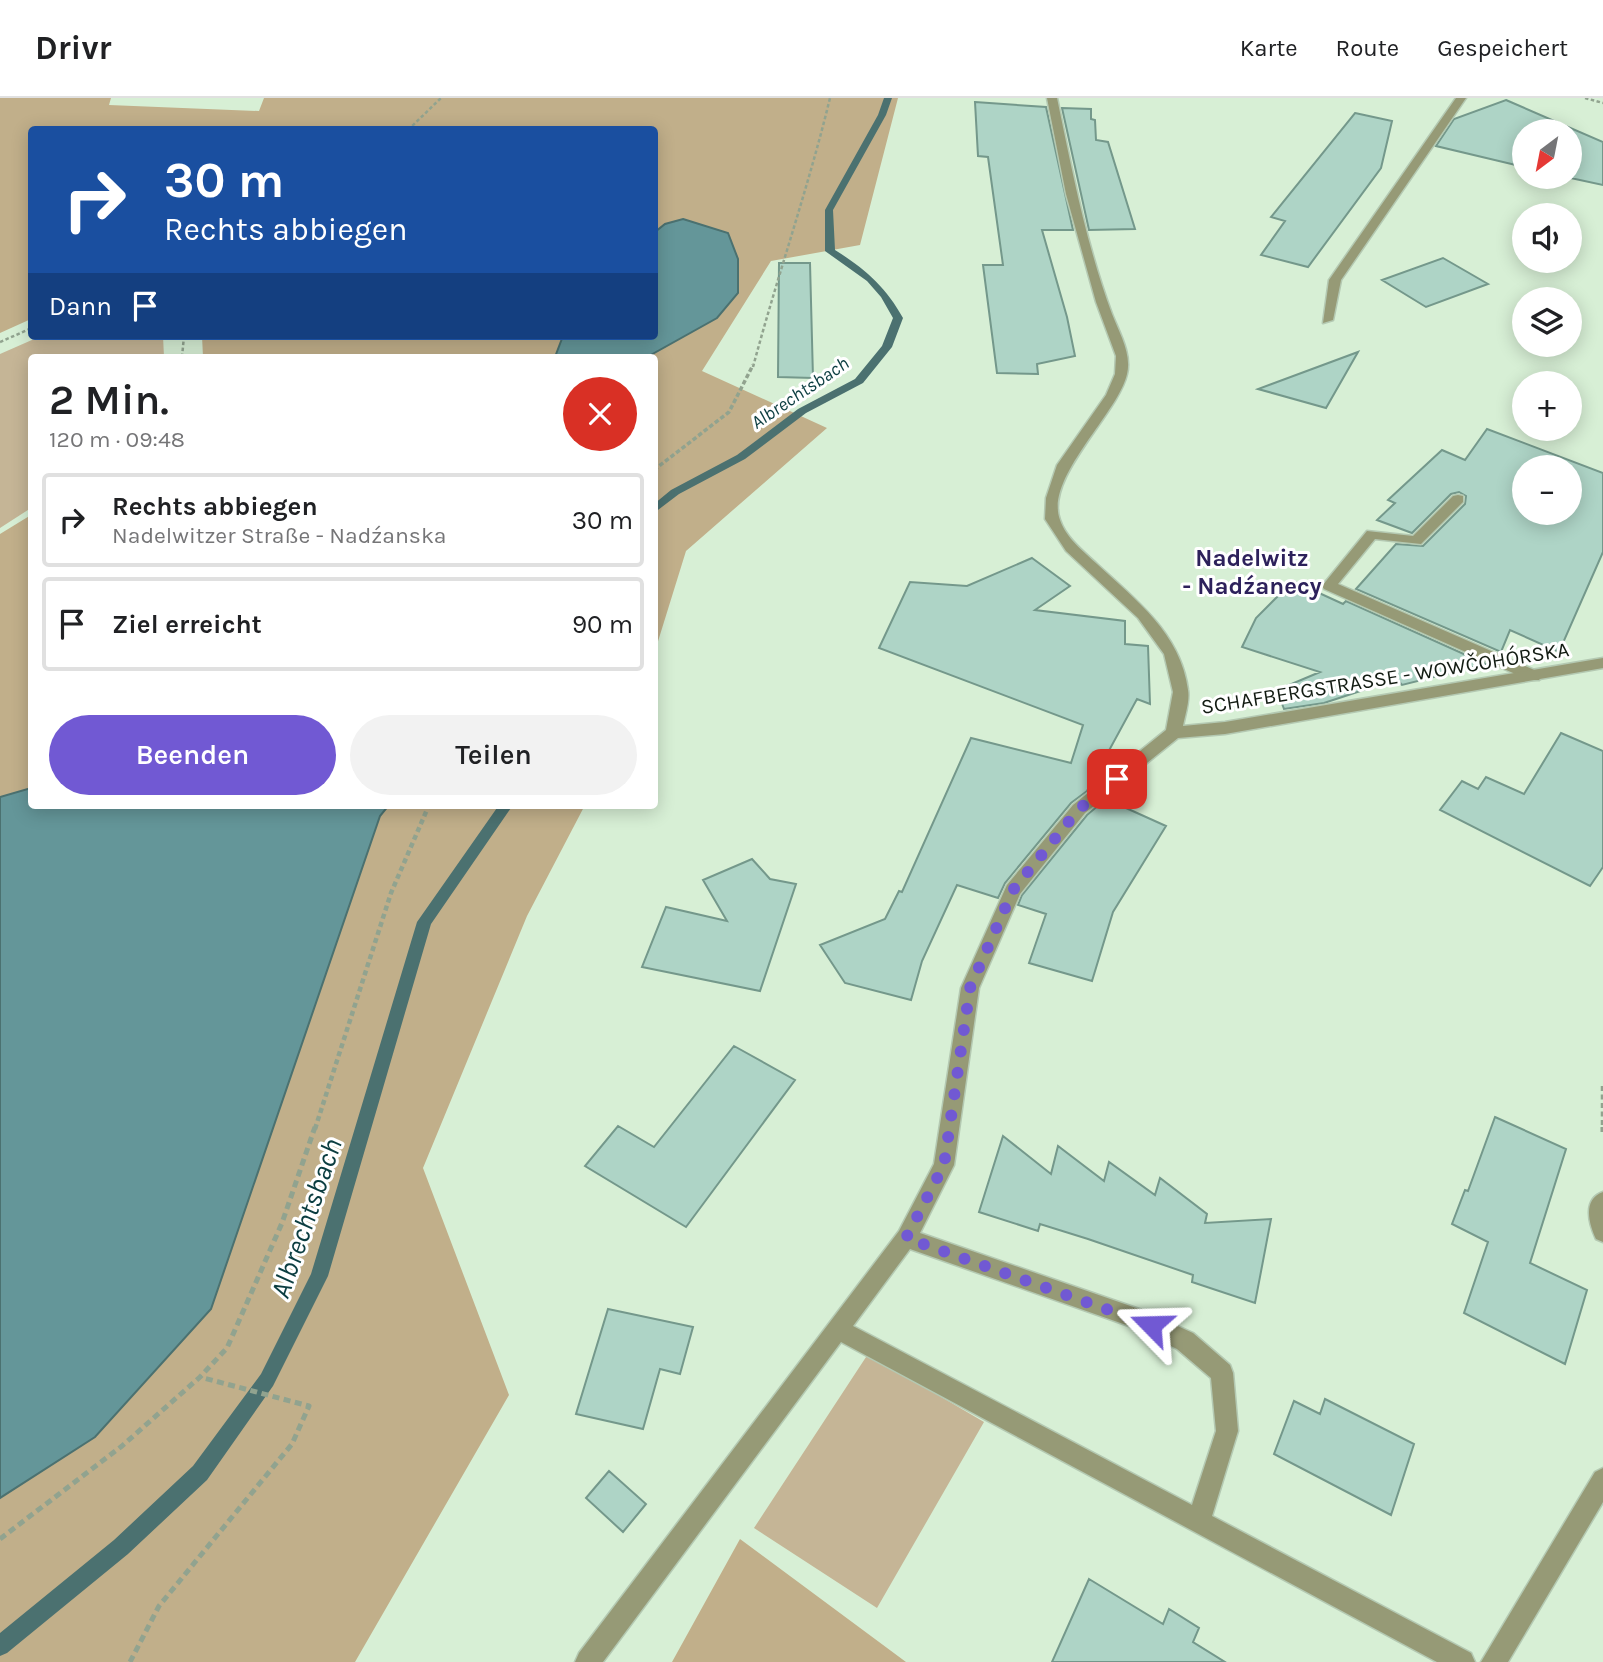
<!DOCTYPE html>
<html lang="de">
<head>
<meta charset="utf-8">
<style>
  :root { --surface:#fff; --page:#f2f2f2; --text:#202124; --muted:#757577; --line:#e0e0e0; --accent:#7159d3 }
  body { margin:0; font-family:Karla,sans-serif; background:var(--page); color:var(--text); height:100vh; display:flex; flex-direction:column; font-size:26px; white-space:nowrap }
  * { box-sizing:border-box; margin:0 }
  p { font-size:23px; color:var(--muted) }
  .icon { flex:none; width:38px; height:38px; fill:none; stroke:currentColor; stroke-width:2; stroke-linecap:round; stroke-linejoin:round }
  .map { position:relative; flex:1; overflow:hidden }
  .sheet { position:absolute; left:28px; top:256px; width:630px; height:455px; display:flex; flex-direction:column; background:var(--surface); border-radius:7px; box-shadow:0 4px 18px #0003 }
  .sheet>* { flex:none }
  .banner { position:absolute; left:28px; top:28px; width:630px; height:214px; border-radius:7px; box-shadow:0 4px 18px #0003; background:#1a4fa0; color:#fff; overflow:hidden }
  .needle { width:46px; rotate:212deg }
  .fabs { position:absolute; left:1512px; top:21px; display:grid; gap:14px }
  .fabs a { display:grid; place-items:center; width:70px; height:70px; border-radius:50%; background:var(--surface); box-shadow:0 4px 18px #0003; font-size:35px }
  .pin { position:absolute; display:grid; place-items:center; width:60px; height:60px; color:#fff; margin:-30px; border-radius:14px; box-shadow:0 4px 10px #0006 }
  .me { position:absolute; width:77px; margin:-38px; rotate:292deg; stroke-linejoin:round; filter:drop-shadow(0 0 5px #0008) }
  .turn { display:flex; align-items:center; gap:24px; height:147px; padding:0 21px; font-size:32px }
  .turn .icon { width:91px; height:91px; stroke-width:2.5 }
  .turn b { display:block; font-size:49px; line-height:60px }
  .then { display:flex; align-items:center; height:66px; padding:0 21px; background:#0003; gap:14px; font-size:26px }
  .round { display:grid; place-items:center; flex:none; width:74px; height:74px; border-radius:37px; background:var(--page) }
  .summary { display:flex; align-items:center; justify-content:space-between; height:119px; padding:0 21px }
  h1 { font-size:42px; font-weight:600; line-height:52px }
  .button { display:flex; gap:14px; margin-top:auto; padding:14px 21px }
  .button a { flex:1; height:80px; border-radius:42px; background:var(--accent); color:#fff; font-size:28px; font-weight:600; line-height:80px; text-align:center }
  .button a+a { background:var(--page); color:var(--text) }
  ul { padding:0; list-style:none }
  li { display:flex; align-items:center; gap:21px; height:94px; margin:0 14px 10px; padding:0 7px; border:4px solid var(--line); border-radius:7px }
  li div { flex:1 }
  li b { display:block; font-size:26px }
  li em { font-style:normal }
  header { display:flex; align-items:center; gap:42px; box-sizing:border-box; height:98px; padding:0 35px; background:var(--surface); border-bottom:2px solid var(--line) }
  header strong { font-size:33px }
  nav { display:flex; gap:38px; margin-inline-start:auto; font-size:24px }
  .map>svg:first-child { display:block }
  .green { fill:#c5b596 }
  .forest { fill:#c1af8a }
  .water { fill:#649699; stroke:#4b7170; stroke-width:2 }
  .lines { fill:none; stroke-linecap:round; stroke-linejoin:round }
  .stream { fill:#4b7170; fill-rule:evenodd }
  .building { fill:#aed4c6; stroke:#74988b; stroke-width:2; fill-rule:evenodd }
  .service-casing { stroke:#b4c9b2; stroke-width:3 }
  .minor-casing { stroke:#b4c9b2; stroke-width:3 }
  .path-far3 { stroke:#91a38f; stroke-width:2.5; stroke-dasharray:3.5 2.5; stroke-linecap:butt }
  .path-far2 { stroke:#91a38f; stroke-width:3.5; stroke-dasharray:4.5 2.5; stroke-linecap:butt }
  .path-far1 { stroke:#91a38f; stroke-width:4.5; stroke-dasharray:5 3.5; stroke-linecap:butt }
  .path { stroke:#91a38f; stroke-width:5; stroke-dasharray:7 4.5; stroke-linecap:butt }
  .service { fill:#969a76; fill-rule:evenodd }
  .minor { fill:#969a76; fill-rule:evenodd }
  .route { stroke:#7159d3; stroke-width:12; stroke-dasharray:0 21.6 }
  .labels { text-anchor:middle; dominant-baseline:central; stroke-width:6; stroke-linejoin:round; paint-order:stroke }
  .far-water-label { font-size:19px; font-style:italic; fill:#0b3d40; stroke:#fff }
  .street-label { font-size:21px; fill:#121b12; stroke:#fff }
  .quarter-label { font-size:24px; font-weight:bold; fill:#2d215b; stroke:#fff }
  .near-water-label { font-size:28px; font-style:italic; fill:#0b3d40; stroke:#fff }
</style>
</head>
<body>
<header>
<strong>Drivr</strong>
<nav><a>Karte</a><a>Route</a><a>Gespeichert</a></nav>
</header>
<div class="map">
<svg width="1603" height="1564" viewBox="0 0 1603 1564">
  <rect width="100%" height="100%" fill="#d7efd5"/>
  <path class="green" d="M41,238H163L164,259H32L31,410L0,430V256Z
    M868,1256L984,1324L877,1510L754,1430Z"/>
  <path class="forest" d="M0,0H111L109,7L259,13L264,0H898L860,147L771,163L702,273L827,330L686,453L655,553L654,259H203L202,238H654V32H32L31,221L0,235Z
    M31,417L32,707H585L527,818L423,1070L509,1297L355,1564H0V436Z
    M740,1441L906,1564H672Z"/>
  <path class="water" d="M683,121L728,135L738,161V195L717,220L647,259H555L563,238H654L655,134L665,126Z
    M31,690L32,707H389L380,718L211,1211L95,1339L0,1400V699Z"/>
  <g class="lines">
    <path class="stream" d="M884,0H892L886,17L833,112L835,152C864,170 886,189 903,220L892,249L863,285L806,315L745,361L679,396L654,415V406L671,392L737,357L798,311L855,281L882,248L893,220L881,199L867,183L825,153V112L878,17Z
      M499,707H513L431,826L328,1178L273,1288L207,1382L128,1456L7,1555L0,1558V1535L114,1442L193,1368L261,1276L311,1176L417,824Z"/>
  </g>
  <path class="building" d="M1506,2L1603,44V87L1566,79H1570V33H1524V69L1436,48L1454,21Z
    M975,4L1046,9L1073,132H1042L1067,219L1075,258L1037,266L1038,276L997,275L983,167H1003L988,59L978,58Z
    M1062,10L1091,11V21L1095,22L1096,42L1108,44L1135,131L1089,132Z
    M1355,15L1392,23L1381,70L1308,169L1261,157L1285,123L1271,119Z
    M1443,160L1488,186L1426,209L1382,182Z
    M779,165H810L813,280L778,279Z
    M1358,254L1326,310L1258,291Z
    M1487,331L1603,375V454L1559,554L1510,532L1501,554L1356,491L1396,446L1423,448L1465,406L1466,398L1459,394L1451,396L1412,435L1377,422L1395,405L1388,402L1442,352L1465,362ZM1524,369H1570V415H1524Z
    M1032,460L1070,488L1035,512L1125,523V546L1148,548L1150,606L1137,601L1087,693L1071,705L1005,785L998,800L957,787L922,863L911,902L845,885L820,847L885,821L899,793L902,794L971,640L1071,665L1083,627L879,550L910,484L967,488Z
    M1293,483L1343,506L1346,503L1486,566L1402,587L1397,581L1324,605L1284,611L1277,592L1320,574L1242,549L1256,520Z
    M1561,635L1603,653V769L1590,788L1440,712L1462,683L1478,691L1486,679L1524,696Z
    M1106,701L1166,728L1113,814L1092,883L1029,865L1046,816L1018,807L1022,797L1087,717Z
    M752,761L770,781L796,786L760,893L642,869L666,809L727,823L703,782Z
    M734,948L795,982L686,1129L585,1068L618,1028L654,1049Z
    M1495,1019L1566,1051L1530,1165L1587,1192L1565,1266L1464,1215L1488,1144L1452,1126L1465,1092L1468,1093Z
    M1003,1038L1051,1076L1058,1048L1104,1083L1109,1064L1155,1097L1160,1080L1207,1116L1205,1125L1271,1121L1255,1205L1192,1184L1193,1177L1088,1141L1040,1126L1038,1133L979,1114Z
    M608,1211L693,1229L680,1276L660,1271L643,1331L576,1316Z
    M1325,1301L1414,1346L1391,1417L1274,1356L1294,1303L1320,1316Z
    M609,1373L646,1406L623,1434L586,1400Z
    M1089,1481L1163,1526L1169,1511L1199,1530L1193,1544L1225,1564H1052Z"/>
  <g class="lines">
    <defs>
      <path id="service" d="M1458,397L1463,398V404L1421,446L1375,441L1338,486L1539,574L1542,578L1539,582H1529L1324,491L1322,488L1367,433L1413,438L1453,398Z"/>
      <path id="minor" d="M1047,0H1057C1072,72 1086,146 1112,216C1119,234 1132,256 1127,276C1118,316 1044,380 1060,422C1066,440 1084,454 1097,466C1136,502 1181,536 1188,592C1190,603 1185,617 1183,628L1225,624L1603,560V570L1225,636L1178,640L1085,715L1020,796L979,890L954,1067L920,1135L1142,1212L1193,1235L1230,1267L1233,1275L1238,1333L1212,1418L1471,1555L1475,1564H1437L841,1244L603,1564H575L579,1555L899,1133L934,1066L961,890L1007,787L1073,707L1166,632L1173,594L1164,556L1138,520L1066,453L1045,421L1046,400L1057,367L1106,297L1115,276L1116,258L1096,204L1066,96ZM910,1151L1129,1228L1177,1251L1211,1280L1216,1333L1192,1407L853,1228Z
        M1456,0H1466L1341,182L1333,222L1323,225L1329,182Z
        M1603,1094V1144L1596,1141C1588,1124 1583,1101 1603,1094Z
        M1603,1370V1404L1508,1564H1481L1595,1374Z"/>
    </defs>
    <use href="#service" class="service-casing"/>
    <use href="#minor" class="minor-casing"/>
    <path class="path-far3" d="M1585,0L1603,5
      M408,32L441,0
      M0,244L32,230
      M182,259L184,238
      M753,269C777,179 808,91 830,0"/>
    <path class="path-far2" d="M654,372L729,314L753,267"/>
    <path class="path-far1" d="M1603,988V1031
      M315,1031L391,795L429,707"/>
    <path class="path" d="M1603,1029V1034
      M0,1441L122,1348L200,1279L227,1250L282,1125L315,1029
      M130,1564L159,1508L292,1346L309,1308L200,1279"/>
    <use href="#service" class="service"/>
    <use href="#minor" class="minor"/>
  </g>
  <g class="lines">
    <path class="route" d="M1117,681L1079,711L1013,792L970,890L944,1067L906,1140L1151,1227"/>
  </g>
  <g class="labels">
    <g class="far-water-label">
      <text transform="translate(800 295) rotate(-34)">Albrechtsbach</text>
    </g>
    <g class="street-label">
      <text transform="translate(1385 580) rotate(-9)">SCHAFBERGSTRASSE - WOWČOHÓRSKA</text>
    </g>
    <g class="quarter-label">
      <text x="1252" y="460">Nadelwitz<tspan x="1252" dy="28">- Nadźanecy</tspan></text>
    </g>
    <g class="near-water-label">
      <text transform="translate(306 1120) rotate(-71)">Albrechtsbach</text>
    </g>
  </g>
</svg>
<div class="fabs">
<a><svg class="needle" viewBox="-14 -14 28 28"><path d="M0-13l5 13h-10z" fill="#e53935"/><path d="M0 13l5-13h-10z" fill="#757577"/></svg></a>
<a><svg class="icon" aria-label="sound" viewBox="0 0 24 24"><path d="M4 9h4l5-4v14l-5-4H4zM17 9q2 3 0 6"/></svg></a>
<a><svg class="icon" aria-label="layers" viewBox="0 0 24 24"><path d="M12 4l9 5-9 5-9-5zM3 14l9 5 9-5"/></svg></a>
<a>+</a>
<a>−</a>
</div>
<div class="pin" style="left:1117px;top:681px;background:#d93025"><svg class="icon" aria-label="arrive" viewBox="0 0 24 24"><path d="M6 21V4h12l-3 4 3 4H6"/></svg></div>
<svg class="me" style="left:1151px;top:1227px" viewBox="-20 -20 40 40"><path d="M0-17L14 15 0 8-14 15z" fill="#7159d3" stroke="#fff" stroke-width="4"/></svg>
<div class="banner">
<div class="turn"><svg class="icon" aria-label="right" viewBox="0 0 24 24"><path d="M7 20v-9h11M14 6l5 5-5 5"/></svg><div><b>30 m</b>Rechts abbiegen</div></div>
<div class="then">Dann<svg class="icon" aria-label="arrive" viewBox="0 0 24 24"><path d="M6 21V4h12l-3 4 3 4H6"/></svg></div>
</div>
<section class="sheet">
<div class="summary"><div><h1>2 Min.</h1><p>120 m · 09:48</p></div><a class="round" style="background:#d93025;color:#fff"><svg class="icon" aria-label="close" viewBox="0 0 24 24"><path d="M6 6l12 12M18 6L6 18"/></svg></a></div>
<ul>
<li><svg class="icon" aria-label="right" viewBox="0 0 24 24"><path d="M7 20v-9h11M14 6l5 5-5 5"/></svg><div><b>Rechts abbiegen</b><p>Nadelwitzer Straße - Nadźanska</p></div><em>30 m</em></li>
<li><svg class="icon" aria-label="arrive" viewBox="0 0 24 24"><path d="M6 21V4h12l-3 4 3 4H6"/></svg><div><b>Ziel erreicht</b></div><em>90 m</em></li>
</ul>
<div class="button"><a>Beenden</a><a>Teilen</a></div>
</section>
</div>
</body>
</html>
